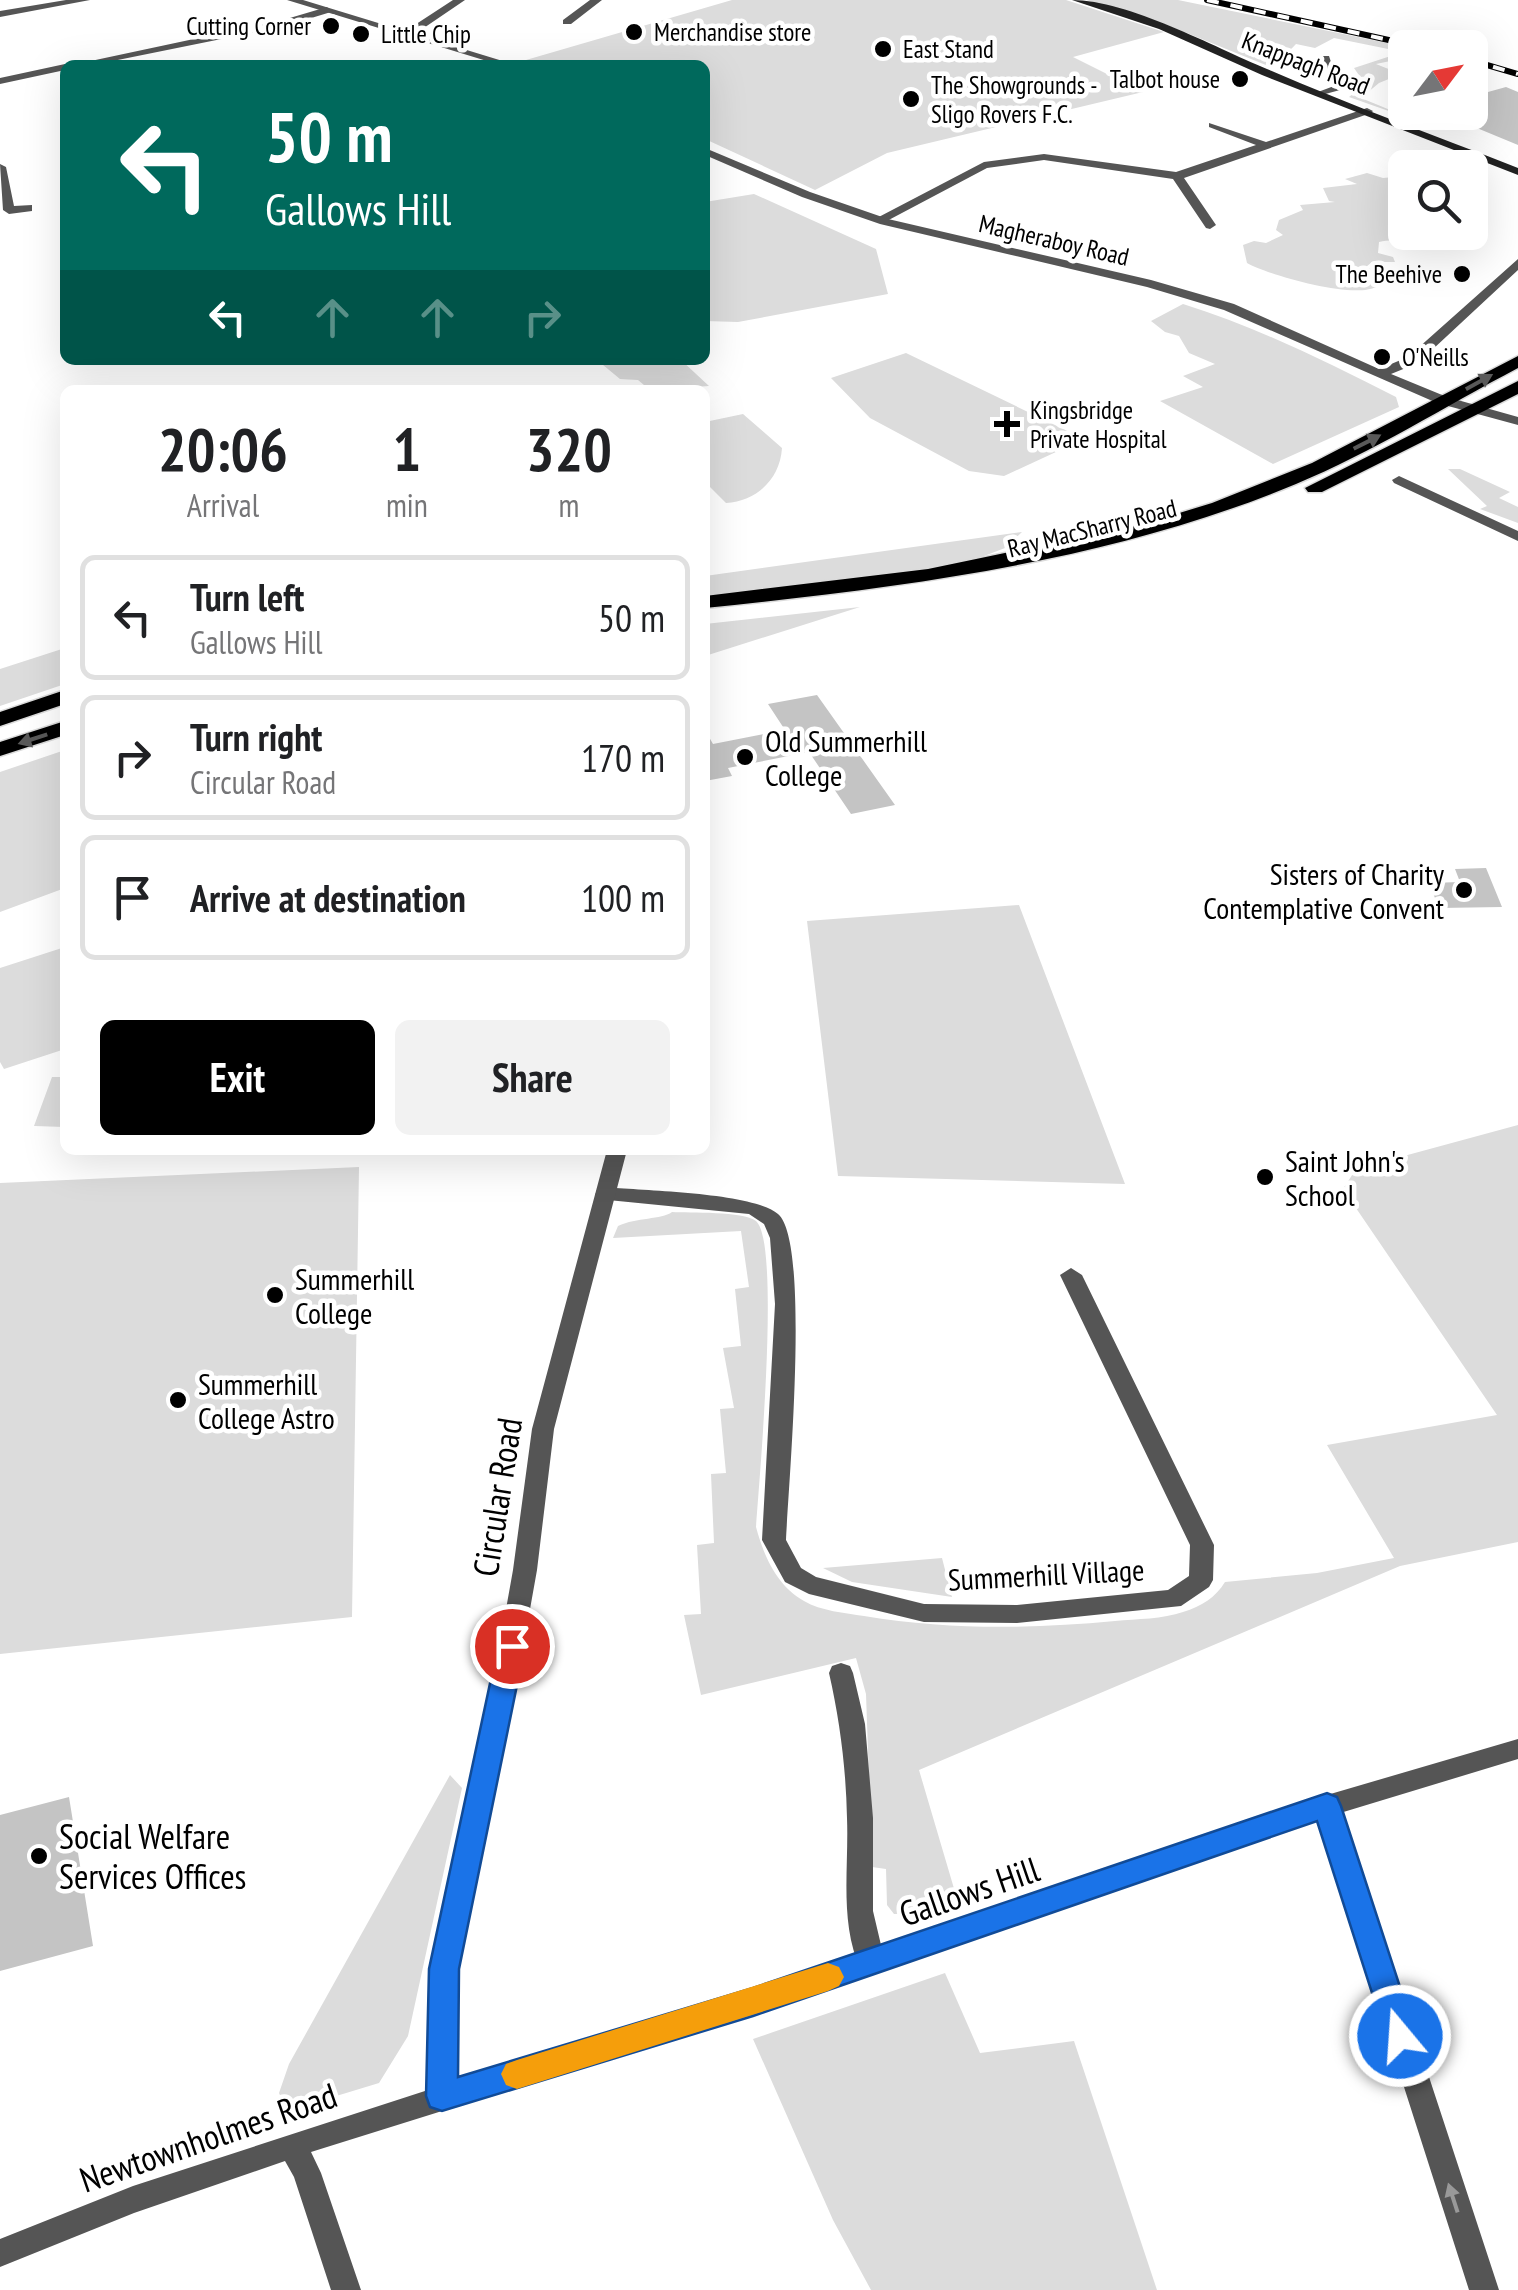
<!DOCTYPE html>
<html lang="en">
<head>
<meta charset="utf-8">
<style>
  :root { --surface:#fff; --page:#f2f2f2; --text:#202124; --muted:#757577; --line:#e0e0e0; --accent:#000 }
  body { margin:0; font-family:"PT Sans Narrow",sans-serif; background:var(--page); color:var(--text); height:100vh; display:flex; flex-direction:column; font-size:38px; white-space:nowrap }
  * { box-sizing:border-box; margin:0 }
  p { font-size:32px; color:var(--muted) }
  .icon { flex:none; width:55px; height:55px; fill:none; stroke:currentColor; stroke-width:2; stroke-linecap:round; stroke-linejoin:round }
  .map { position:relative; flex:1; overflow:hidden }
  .side { position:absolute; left:60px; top:385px; width:650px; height:770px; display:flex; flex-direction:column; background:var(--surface); border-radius:15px; box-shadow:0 10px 40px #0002 }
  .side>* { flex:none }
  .top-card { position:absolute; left:60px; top:60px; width:650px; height:305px; border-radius:15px; box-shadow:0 10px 40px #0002; background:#00695c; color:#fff; overflow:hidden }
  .needle { width:65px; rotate:58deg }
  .controls { position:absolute; left:1388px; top:30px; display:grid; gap:20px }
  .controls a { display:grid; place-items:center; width:100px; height:100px; border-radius:15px; background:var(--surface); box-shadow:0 10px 40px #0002; font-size:50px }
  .pin { position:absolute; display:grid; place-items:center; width:85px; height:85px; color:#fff; margin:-42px; border:5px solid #fff; border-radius:50%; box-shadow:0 2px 10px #0007 }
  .me { position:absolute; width:110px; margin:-55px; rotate:342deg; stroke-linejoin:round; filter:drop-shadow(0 0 8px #0008) }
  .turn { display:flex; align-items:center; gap:35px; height:210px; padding:0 40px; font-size:45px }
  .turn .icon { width:130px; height:130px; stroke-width:2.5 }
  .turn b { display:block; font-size:70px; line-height:85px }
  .lanes { display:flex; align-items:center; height:95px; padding:0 40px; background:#0003; justify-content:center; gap:50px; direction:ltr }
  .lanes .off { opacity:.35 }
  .eta { display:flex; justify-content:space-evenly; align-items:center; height:170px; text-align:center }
  .eta b { font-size:60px; font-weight:600; line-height:70px }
  .button { display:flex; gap:20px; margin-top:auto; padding:20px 40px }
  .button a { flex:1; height:115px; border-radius:15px; background:var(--accent); color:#fff; font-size:40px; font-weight:600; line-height:115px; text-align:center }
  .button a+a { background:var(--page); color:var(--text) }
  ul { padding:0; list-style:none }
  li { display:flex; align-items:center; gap:30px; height:125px; margin:0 20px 15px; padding:0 20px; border:5px solid var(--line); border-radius:15px }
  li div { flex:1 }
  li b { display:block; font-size:38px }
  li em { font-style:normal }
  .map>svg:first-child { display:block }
  .green { fill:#dcdcdc }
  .building { fill:#c4c4c4 }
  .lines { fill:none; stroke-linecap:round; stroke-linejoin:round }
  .trunk-casing { stroke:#dbdbdb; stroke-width:3 }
  .minor { fill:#555; fill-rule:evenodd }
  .tertiary { fill:#555; fill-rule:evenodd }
  .secondary { fill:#222; fill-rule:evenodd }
  .trunk { fill:#000; fill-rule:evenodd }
  .rail-casing { stroke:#000; stroke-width:6 }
  .rail { stroke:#fff; stroke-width:4; stroke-dasharray:12; stroke-linecap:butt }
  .oneway { fill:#595959 }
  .oneway2 { fill:#999 }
  .route { fill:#1a73e8; stroke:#114b97; stroke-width:2.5 }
  .slow { fill:#f59e0b }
  .poi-dot { fill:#000; stroke:#fff; stroke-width:4 }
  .labels { text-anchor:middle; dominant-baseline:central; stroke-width:9; stroke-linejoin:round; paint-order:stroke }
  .far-poi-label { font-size:25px; fill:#000; stroke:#fff; text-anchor:start }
  .far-street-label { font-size:25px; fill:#000; stroke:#fff }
  .poi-label { font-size:30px; fill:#000; stroke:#fff; text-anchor:start }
  .street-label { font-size:30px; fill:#000; stroke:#fff }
  .near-street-label { font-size:35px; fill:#000; stroke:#fff }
  .near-poi-label { font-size:35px; fill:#000; stroke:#fff; text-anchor:start }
</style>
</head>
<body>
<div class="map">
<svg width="1518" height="2290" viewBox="0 0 1518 2290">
  <rect width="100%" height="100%" fill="#fff"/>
  <path class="green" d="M732,0H1066L1164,32L1073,57L1143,92L887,153L815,190L705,139V65H538L526,60Z
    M1086,0H1178L1407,47L1405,58L1376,64L1401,74L1379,83L1361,98L1417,121L1349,97L1365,84L1354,68L1403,52L1334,38L1315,48L1296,44L1273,68L1167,25Z
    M1367,173L1383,178L1405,176V232L1430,233C1414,242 1398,238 1379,242L1378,253L1393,257L1395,262H1372L1366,267L1371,269L1365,274L1376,287C1353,299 1271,276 1247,263L1243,245L1254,241L1266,243L1283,235L1276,230L1279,220L1303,210L1300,205L1335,202L1329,201L1323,188L1357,184L1345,179Z
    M754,194L876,249L888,294L738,322L705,321V202Z
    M1183,304C1257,327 1327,362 1396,397L1399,407L1273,464L1160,401L1203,387L1183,376L1215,364L1189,353L1179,336L1165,332L1151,321Z
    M906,353L1084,439L1004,476L969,471L870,418L831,378Z
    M597,360H681L709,386L650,390L638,380L620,379Z
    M743,414L782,448C780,479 757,501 726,503L705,482V422Z
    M1448,469H1460L1510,492L1499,498L1518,507V523L1480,509L1487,506Z
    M1022,532L1005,548L958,566L705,596V576Z
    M860,607L705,656V624Z
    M65,648V684L0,706V669Z
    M65,750V888L0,912V772Z
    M1019,905L1125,1184L838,1176L807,921Z
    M65,947V1049L4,1069L0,1062V968Z
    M52,1077H65V1127L34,1126Z
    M1518,1125V1542L1400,1566L919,1770L958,1902L930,1913L894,1914L887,1905L886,1869L872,1867L866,1694L856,1658L701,1695L684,1615L701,1614L697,1545L714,1543L711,1474L726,1473L720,1409L734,1408L723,1348L741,1346L735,1289L749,1287L741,1231L613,1238L618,1226C637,1217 661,1220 672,1212C690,1213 743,1211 756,1221C781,1243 759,1482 756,1527C764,1556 776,1585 804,1601C821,1611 845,1613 864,1616C949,1630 1029,1629 1115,1621C1137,1619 1163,1619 1183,1612C1202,1606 1215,1598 1225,1582L1317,1573L1394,1558L1327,1445L1497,1415L1343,1189L1356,1169Z
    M359,1167L352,1617L0,1654V1183Z
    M942,1558L952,1597L852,1582L823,1568Z
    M450,1775L462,1788L408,2036L379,2083L287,2111L279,2093L289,2064Z
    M945,1973L980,2053L1074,2041L1157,2290H871L833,2220L753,2039Z"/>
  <path class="building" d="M1506,87L1518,92V145L1460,121L1470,118V97Z
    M817,695L895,805L851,814L809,752L728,768L732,776L705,781V730L713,744L785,730L768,704Z
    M1486,868L1502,907L1439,908L1429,883L1460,882L1455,869Z
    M69,1797L93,1946L0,1971V1815Z"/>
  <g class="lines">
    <defs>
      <path id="trunk" d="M1518,356V368C1444,407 1373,452 1296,484C1108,562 906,587 705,608V596L928,569L1140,525L1212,503L1312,463Z
        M1518,381V394L1322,492H1308L1305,488Z
        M65,690V704L0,726V712Z
        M65,721V735L0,756V742Z"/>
    </defs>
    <use href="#trunk" class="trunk-casing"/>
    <path class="minor" d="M66,0H90L0,17V11Z
      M453,0H465L412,36H404V32Z
      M590,0H602L571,24H563V20Z
      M327,7L331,12L285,26L93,65H72L283,20Z
      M1321,56H1329L1332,65L1351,77V87L1318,96V92L1342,83L1323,69Z
      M65,64L69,65H65V70L0,84V78Z
      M1367,108L1373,111L1371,113L1184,178L1216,225L1210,229L1206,228L1173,179L1044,160L987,168L883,223L873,220L984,162L1044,154L1176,172L1256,145L1209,127V123L1266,142Z
      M0,164L6,167L14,206L32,205V211L9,214L3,210Z
      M1399,476L1518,531V541L1394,483L1392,480Z
      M605,1187C643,1191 752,1192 778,1214C811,1242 788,1488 786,1540L801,1568L816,1577L924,1604L1017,1605L1168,1590L1189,1576L1190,1545L1060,1275L1071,1268L1082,1275L1214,1545L1213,1580L1209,1587L1181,1606L1017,1623L924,1622L809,1594L785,1582L762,1540L775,1304L770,1238L764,1224L749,1214L598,1199L595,1194Z
      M841,1663L850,1666L853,1673L865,1724L873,1818V1911L885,1962L881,1970L871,1974L861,1970C839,1923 849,1868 847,1818C846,1769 840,1721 829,1673L832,1666Z
      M1327,1795L1336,1798L1340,1806L1499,2290H1469L1314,1806L1318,1798Z"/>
    <path class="tertiary" d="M287,0H303L516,65H500Z
      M705,148L810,192L888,219L1151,280L1234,304L1379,369L1408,357L1518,259V270L1418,363L1391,374L1447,397L1518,417V425L1437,403L1224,310L1147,287L880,224L802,197L705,155Z
      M607,1150H627L554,1429L537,1570L510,1721L458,1969L456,2081L753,1990L1327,1795L1518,1739V1759L1327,1817L753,2014L311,2152L321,2173L361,2290H331L294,2177L285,2161L134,2213L0,2267V2239L133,2186L428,2090L430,1969L486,1721L513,1570L532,1429Z"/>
    <path class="secondary" d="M1072,0C1128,0 1214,47 1267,69C1349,105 1434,135 1518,168V175L1262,75L1159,29Z"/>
    <use href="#trunk" class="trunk"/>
    <defs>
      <path id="rail" d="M1207,0L1425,48
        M1470,60L1518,74"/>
    </defs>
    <use href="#rail" class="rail-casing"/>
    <use href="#rail" class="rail"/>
  </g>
  <defs><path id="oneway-solid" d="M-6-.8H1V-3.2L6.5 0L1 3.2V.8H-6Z" transform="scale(2.5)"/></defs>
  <g class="oneway">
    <use href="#oneway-solid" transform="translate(1479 382) rotate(-29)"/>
    <use href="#oneway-solid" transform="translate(1367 442) rotate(-27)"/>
    <use href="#oneway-solid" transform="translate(33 739) rotate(162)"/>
  </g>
  <use class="oneway2" href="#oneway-solid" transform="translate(1453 2198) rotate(-108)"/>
  <path class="route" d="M512,1635L521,1638L525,1646L459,1969L458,2077L753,1988L1327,1793L1337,1797L1341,1806L1416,2036L1412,2046L1400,2050L1389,2046L1317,1821L753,2016L442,2111L430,2107L426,2096L429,1969L498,1646L502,1638Z"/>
  <path class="slow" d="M828,1963L839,1967L844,1977L839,1986L828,1991L517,2089L506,2085L501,2074L506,2064L517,2060Z"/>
  <g class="poi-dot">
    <circle cx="331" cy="26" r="10"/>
    <circle cx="634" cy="32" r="10"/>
    <circle cx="361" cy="34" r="10"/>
    <circle cx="883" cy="49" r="10"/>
    <circle cx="1240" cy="79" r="10"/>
    <circle cx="911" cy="99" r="10"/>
    <circle cx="1462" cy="274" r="10"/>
    <circle cx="1382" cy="357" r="10"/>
    <path d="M1002 409h10v10h10v10h-10v10h-10v-10h-10v-10h10z"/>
    <circle cx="745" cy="757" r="10"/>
    <circle cx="1464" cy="890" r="10"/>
    <circle cx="1265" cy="1177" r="10"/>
    <circle cx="275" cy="1295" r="10"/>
    <circle cx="178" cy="1400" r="10"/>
    <circle cx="39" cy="1856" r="10"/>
  </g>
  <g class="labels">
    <g class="far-poi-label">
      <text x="311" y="26" text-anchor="end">Cutting Corner</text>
      <text x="654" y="32">Merchandise store</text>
      <text x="381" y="34">Little Chip</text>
      <text x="903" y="49">East Stand</text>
      <text x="1220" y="79" text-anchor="end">Talbot house</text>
      <text x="931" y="85">The Showgrounds -<tspan x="931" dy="29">Sligo Rovers F.C.</tspan></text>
      <text x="1442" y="274" text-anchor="end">The Beehive</text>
      <text x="1402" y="357">O'Neills</text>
      <text x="1030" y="410">Kingsbridge<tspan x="1030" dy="29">Private Hospital</tspan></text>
    </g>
    <g class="far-street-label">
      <text transform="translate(1306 63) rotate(21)">Knappagh Road</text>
      <text transform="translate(1054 240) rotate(13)">Magheraboy Road</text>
      <text transform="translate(1092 528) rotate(-14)">Ray MacSharry Road</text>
    </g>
    <g class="poi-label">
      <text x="765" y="740">Old Summerhill<tspan x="765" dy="34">College</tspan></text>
      <text x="1444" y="873" text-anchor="end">Sisters of Charity<tspan x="1444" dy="34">Contemplative Convent</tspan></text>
      <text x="1285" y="1160">Saint John's<tspan x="1285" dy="34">School</tspan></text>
      <text x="295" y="1278">Summerhill<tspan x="295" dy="34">College</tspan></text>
      <text x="198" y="1383">Summerhill<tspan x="198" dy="34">College Astro</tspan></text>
    </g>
    <g class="street-label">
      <text transform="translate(1046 1574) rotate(-3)">Summerhill Village</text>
    </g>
    <g class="near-street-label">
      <text transform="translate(497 1497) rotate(-81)">Circular Road</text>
      <text transform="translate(969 1891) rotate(-19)">Gallows Hill</text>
      <text transform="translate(208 2137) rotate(-19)">Newtownholmes Road</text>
    </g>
    <g class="near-poi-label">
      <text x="59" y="1836">Social Welfare<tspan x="59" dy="40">Services Offices</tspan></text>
    </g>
  </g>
</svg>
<div class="controls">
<a><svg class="needle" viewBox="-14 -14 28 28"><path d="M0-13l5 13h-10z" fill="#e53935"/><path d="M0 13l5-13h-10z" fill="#757577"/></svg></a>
<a><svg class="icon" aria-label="search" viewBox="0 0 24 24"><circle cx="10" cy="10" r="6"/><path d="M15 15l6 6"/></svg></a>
</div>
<div class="pin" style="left:512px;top:1646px;background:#d93025"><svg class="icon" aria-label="arrive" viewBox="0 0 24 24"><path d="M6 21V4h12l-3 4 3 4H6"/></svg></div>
<svg class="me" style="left:1400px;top:2036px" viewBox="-20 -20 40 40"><circle r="17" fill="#1a73e8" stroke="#fff" stroke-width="3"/><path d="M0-11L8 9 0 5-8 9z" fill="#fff"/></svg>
<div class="top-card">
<div class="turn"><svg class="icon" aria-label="left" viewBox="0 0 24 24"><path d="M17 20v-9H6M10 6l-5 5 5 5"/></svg><div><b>50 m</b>Gallows Hill</div></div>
<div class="lanes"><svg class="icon" aria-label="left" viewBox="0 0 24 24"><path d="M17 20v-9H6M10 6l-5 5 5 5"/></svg><svg class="icon off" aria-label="ahead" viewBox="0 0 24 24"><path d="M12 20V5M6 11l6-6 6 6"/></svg><svg class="icon off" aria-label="ahead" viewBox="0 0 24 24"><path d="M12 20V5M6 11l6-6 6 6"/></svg><svg class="icon off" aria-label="right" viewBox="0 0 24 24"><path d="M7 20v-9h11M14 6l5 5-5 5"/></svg></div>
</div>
<section class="side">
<div class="eta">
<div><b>20:06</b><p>Arrival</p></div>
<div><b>1</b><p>min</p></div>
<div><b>320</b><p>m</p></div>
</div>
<ul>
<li><svg class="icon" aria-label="left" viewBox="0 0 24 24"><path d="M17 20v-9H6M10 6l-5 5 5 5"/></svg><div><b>Turn left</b><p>Gallows Hill</p></div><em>50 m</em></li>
<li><svg class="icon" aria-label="right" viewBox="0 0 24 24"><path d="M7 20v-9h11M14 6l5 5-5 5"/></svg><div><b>Turn right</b><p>Circular Road</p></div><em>170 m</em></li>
<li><svg class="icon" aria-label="arrive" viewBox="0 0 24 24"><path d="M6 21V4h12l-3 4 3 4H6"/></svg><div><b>Arrive at destination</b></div><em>100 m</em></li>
</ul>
<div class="button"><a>Exit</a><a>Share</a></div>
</section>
</div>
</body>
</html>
